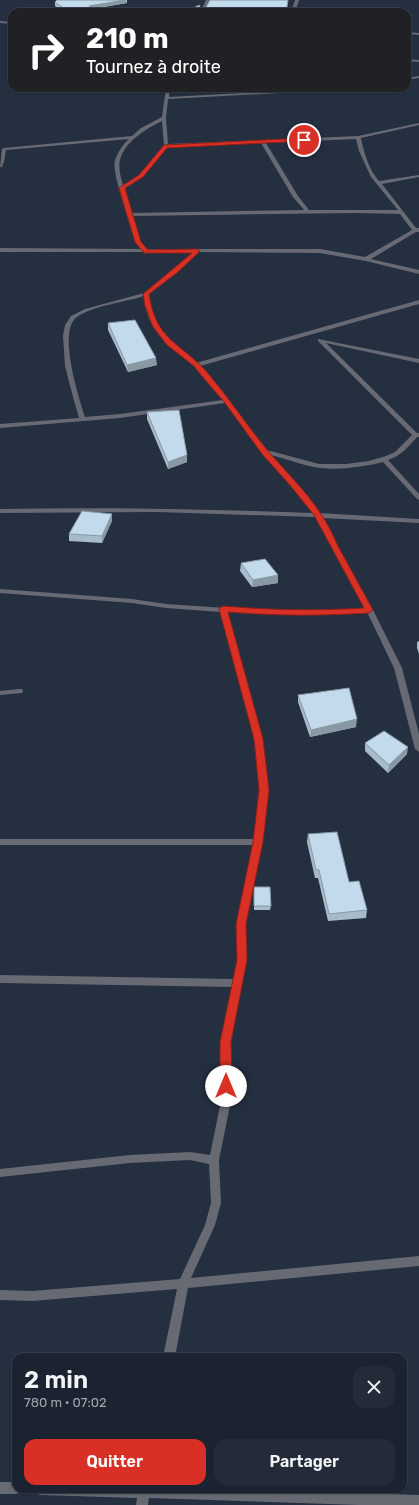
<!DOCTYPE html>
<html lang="fr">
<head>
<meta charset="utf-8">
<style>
  :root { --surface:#1b2330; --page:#242b38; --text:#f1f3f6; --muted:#a0a4ab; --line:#39404c; --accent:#d93025 }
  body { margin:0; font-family:Rubik,sans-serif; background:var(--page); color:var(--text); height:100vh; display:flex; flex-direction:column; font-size:15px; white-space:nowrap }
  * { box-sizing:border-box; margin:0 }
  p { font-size:13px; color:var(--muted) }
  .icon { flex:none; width:22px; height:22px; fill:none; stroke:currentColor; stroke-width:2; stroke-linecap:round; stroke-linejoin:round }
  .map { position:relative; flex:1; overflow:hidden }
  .side { position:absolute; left:12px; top:1353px; width:395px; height:140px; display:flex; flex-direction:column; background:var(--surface); border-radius:12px; box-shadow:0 1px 3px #0004,0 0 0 1px var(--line) }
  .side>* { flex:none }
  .hud { position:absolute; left:8px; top:8px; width:403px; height:84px; border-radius:12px; box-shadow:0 1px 3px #0004,0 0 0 1px var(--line); background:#202124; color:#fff; overflow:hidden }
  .pin { position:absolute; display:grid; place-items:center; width:34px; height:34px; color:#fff; margin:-17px; border:2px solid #fff; border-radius:50%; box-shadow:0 1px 4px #0007 }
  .me { position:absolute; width:44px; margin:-22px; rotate:0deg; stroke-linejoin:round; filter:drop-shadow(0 0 3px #0008) }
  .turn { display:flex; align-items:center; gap:14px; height:84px; padding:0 12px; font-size:18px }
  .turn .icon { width:52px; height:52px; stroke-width:2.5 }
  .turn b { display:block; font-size:28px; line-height:34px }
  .round { display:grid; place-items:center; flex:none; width:42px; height:42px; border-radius:12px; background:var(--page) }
  .head { display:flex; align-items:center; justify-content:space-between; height:68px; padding:0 12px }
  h1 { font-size:24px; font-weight:600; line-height:30px }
  .primary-button { display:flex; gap:8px; margin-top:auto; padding:8px 12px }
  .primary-button a { flex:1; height:46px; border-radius:12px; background:var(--accent); color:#fff; font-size:16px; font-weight:600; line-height:46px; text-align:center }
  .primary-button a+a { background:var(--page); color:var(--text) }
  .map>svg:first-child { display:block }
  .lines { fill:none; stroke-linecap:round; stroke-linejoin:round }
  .minor { fill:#676973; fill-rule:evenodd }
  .wall { fill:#a7bbca }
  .shaded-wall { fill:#8899a4 }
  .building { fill:#c2daeb; stroke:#8899a4 }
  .route { fill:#d93025; stroke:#8d1f18 }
</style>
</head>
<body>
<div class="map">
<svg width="419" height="1505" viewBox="0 0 419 1505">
  <rect width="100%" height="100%" fill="#242f40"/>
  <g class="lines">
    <path class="minor" d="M206,0H210L204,12H200Z
      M295,0H299L295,12H291Z
      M0,21L12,22V24L0,23Z
      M407,32L419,33V35L407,34Z
      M407,59L419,60V62L407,61Z
      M419,76V78L407,80V78Z
      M166,88H170L169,97L330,88H357L355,89L168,99L166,118L168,144L358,136L419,123V125L361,138C364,153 369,170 379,181L419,175V177L382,184L416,228H419V232H416L371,259L419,270V274L366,261L320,253L199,252L178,272L149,294C151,305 152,316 158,325C165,339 185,352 196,363L419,300V304L200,366L206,372L229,400L267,450L319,464H346L369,461L386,456L395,452L412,435L318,341V339L419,359V363L326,343L417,433H419V437H417C409,446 401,456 388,460L419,494V500L417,499L383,462C363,467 340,470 320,468C304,466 287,459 271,455L294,481L319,513L419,519V523L322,518L373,610L402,668L419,734V752L415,749L394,668L367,612C319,615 275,615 228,612L263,739L268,789L262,842L245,924L247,960L231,1042V1101L219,1160L221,1203L215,1225L191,1278L419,1256V1266L188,1288L175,1357H163L177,1289L32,1301L0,1300V1290L32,1291L180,1279L205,1225L211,1203L209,1164L190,1160L130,1163L0,1177V1169L130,1155L190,1152L210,1155L221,1101V1042L232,987L0,983V975L234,979L237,960V924L253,845H0V839H254L260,789L255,739L220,612L166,608L132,603L0,593V589L132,599L166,604L273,611H316L364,608L315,517L157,512L0,513V509C104,507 208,509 312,513L290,483L263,453L225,403L120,418L0,428V424L79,418L73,397L65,366L63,336L65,325L71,316L85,309L144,293L174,270L193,252H149L146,254L143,252H0V248L141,249L135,242C131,227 111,172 115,160C118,152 123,144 129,139L6,150L4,162L2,167H0L2,149L4,148L132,136L141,128L162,117ZM162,121L164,146L139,175L123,185C121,179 118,167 120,160C125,141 146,129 162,121ZM356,139L359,151L371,177L398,210H309L298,196L266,143ZM261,143L293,197L304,210L132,213L124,189L143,177L167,147ZM356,213L400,214L412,230L365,257L320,249H146L141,242L133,216ZM144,296L148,316L153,327L161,337L202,374L223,400L120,414L85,417C79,398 57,331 77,317C92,306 125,302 144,296Z
      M19,689H22L23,691L22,693L0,695V691Z
      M0,1482H16V1489H22L20,1492L16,1494H0Z
      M34,1489H235L419,1495V1505H358L149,1498L148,1505H136L137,1498L40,1495L36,1493Z"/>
  </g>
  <path class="wall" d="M57,0H127V3L93,9L98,12H64L55,6V2Z
    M108,323L157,365L128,372L108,330Z
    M147,412L187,462L168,469L147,419Z
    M112,521L102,543L69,541V534Z
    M241,563L278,575V583L252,587L240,571Z
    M419,641V654L417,648V642Z
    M298,695L356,727L310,737L298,702Z
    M365,743L407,754L388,773L365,751Z
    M308,834L349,882L367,910L366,918L328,921L318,878H315L307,842Z
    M254,887L271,906L270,910H254Z"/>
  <path class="shaded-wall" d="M124,0H126L127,3L89,9V6Z
    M156,358L157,365L128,372L127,365Z
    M187,455V462L168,469V462Z
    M112,514V521L102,543V536Z
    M278,575V583L252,587L253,580Z
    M357,719L356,727L310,737L311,730Z
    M408,747L407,754L388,773L389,765Z"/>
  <path class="building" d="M57,0H124L89,6L98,12H69L55,2Z
    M210,0H288L287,7L285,12H195V7L200,5L199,9H205Z
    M135,320L156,358L127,365L108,323Z
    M179,410L187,455L168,462L147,412Z
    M82,511L112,514L102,536L69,534Z
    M265,559L278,575L253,580L241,563Z
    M349,688L357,719L311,730L298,695Z
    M384,731L408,747L389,765L365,743Z
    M337,832L349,882L359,881L367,910L329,914L319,870H316L308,834Z
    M254,887H270L271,906H254Z"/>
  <path class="route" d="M304,138L306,140V141L167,148L143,177L125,188L141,242L148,250L197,249L200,251L178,272L149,294C156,341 180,342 207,372C229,398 247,426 268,451C286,472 306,491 321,514C328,524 333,535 338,546C350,567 361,589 373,610L369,613C321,616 276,616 228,612L263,739L269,790L263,842L246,924L247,960L231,1042L232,1086L230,1089L226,1091L222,1089L220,1086V1042L237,960L236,924L253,842L259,790L254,739L219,609L223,606C270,610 316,611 364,608L314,515L289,484L262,454L225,403L201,375L194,366L167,345L153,327L145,306L143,294L192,253H144L135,242L119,188L139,175L164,145Z"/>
</svg>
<div class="pin" style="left:304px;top:140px;background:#d93025"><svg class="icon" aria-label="arrive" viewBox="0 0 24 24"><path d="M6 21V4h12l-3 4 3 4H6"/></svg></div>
<svg class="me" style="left:226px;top:1086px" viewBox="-20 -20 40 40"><circle r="19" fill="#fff"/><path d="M0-13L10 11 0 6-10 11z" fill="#d93025"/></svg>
<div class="hud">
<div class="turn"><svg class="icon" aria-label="right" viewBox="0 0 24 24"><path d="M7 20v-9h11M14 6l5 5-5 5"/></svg><div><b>210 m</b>Tournez à droite</div></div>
</div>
<section class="side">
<div class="head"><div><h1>2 min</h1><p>780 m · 07:02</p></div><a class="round"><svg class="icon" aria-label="close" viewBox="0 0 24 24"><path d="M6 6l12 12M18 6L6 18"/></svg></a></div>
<div class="primary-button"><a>Quitter</a><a>Partager</a></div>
</section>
</div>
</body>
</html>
